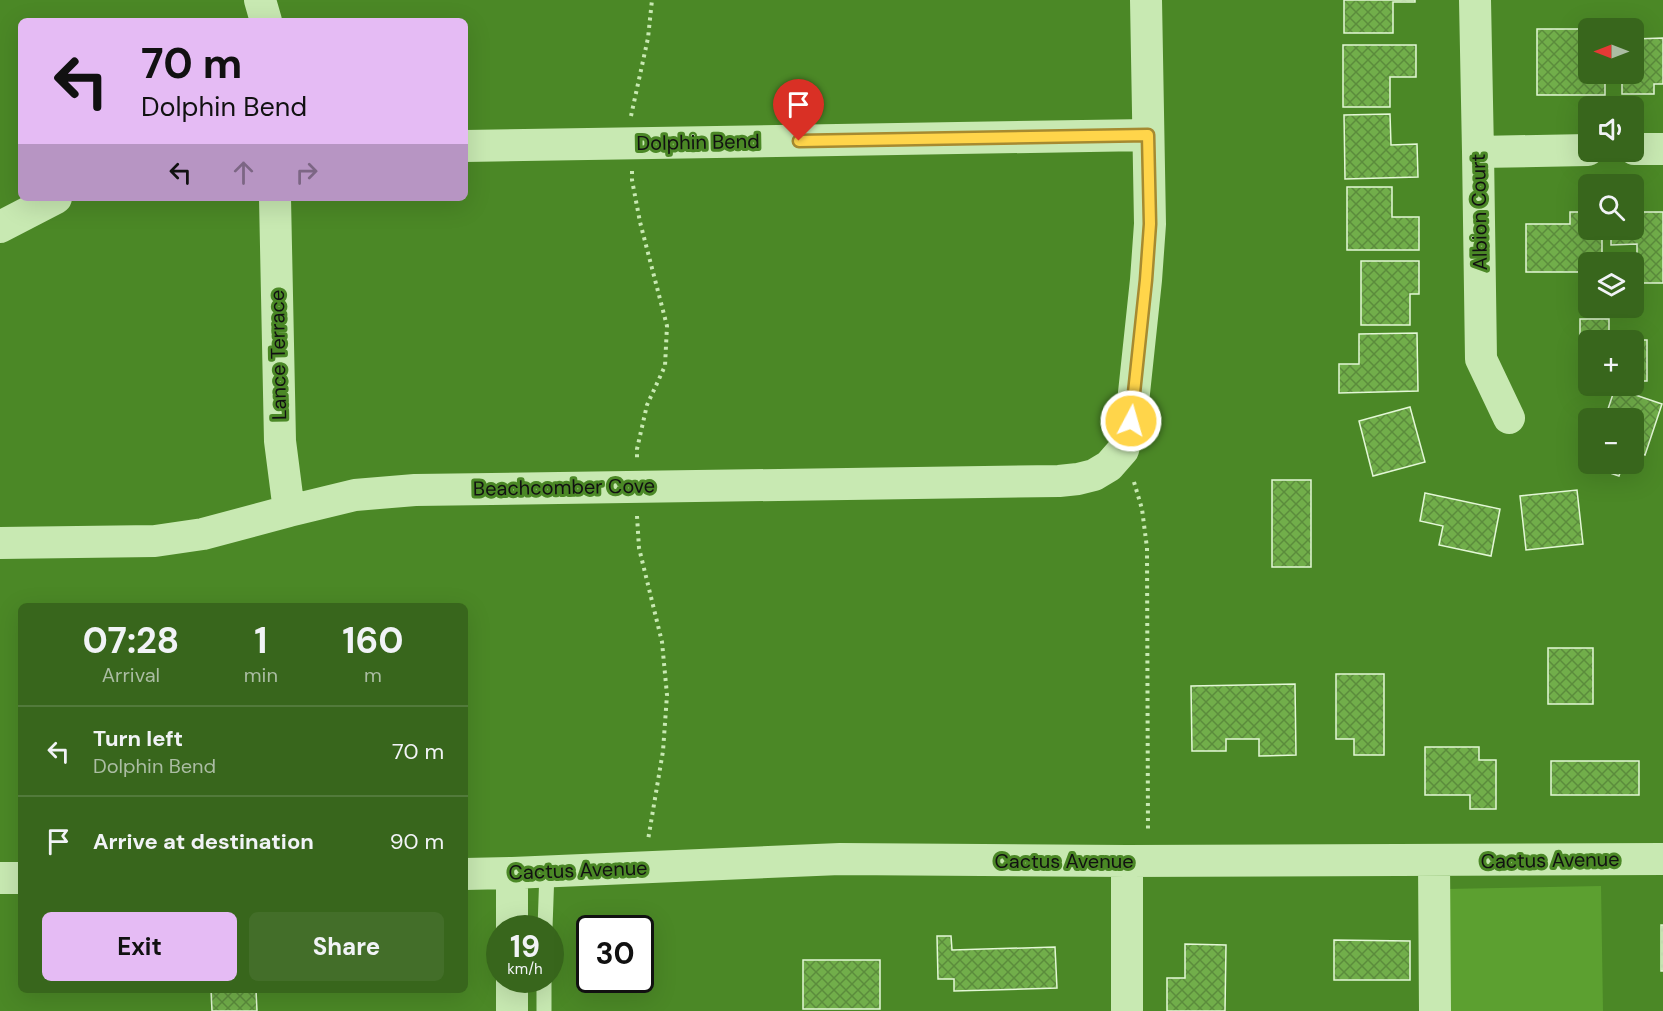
<!DOCTYPE html>
<html lang="en">
<head>
<meta charset="utf-8">
<style>
  :root { --surface:#38661c; --page:#436e29; --text:#f1f3f6; --muted:#abbda3; --line:#527a3b; --accent:#e5bbf4 }
  body { margin:0; font-family:"DM Sans",sans-serif; background:var(--page); color:var(--text); height:100vh; display:flex; flex-direction:column; font-size:22px; white-space:nowrap }
  * { box-sizing:border-box; margin:0 }
  p { font-size:20px; color:var(--muted) }
  .icon { flex:none; width:33px; height:33px; fill:none; stroke:currentColor; stroke-width:2; stroke-linecap:round; stroke-linejoin:round }
  .map { position:relative; flex:1; overflow:hidden }
  .sheet { position:absolute; left:18px; top:603px; width:450px; height:390px; display:flex; flex-direction:column; background:var(--surface); border-radius:9px; box-shadow:0 6px 24px #0002 }
  .sheet>* { flex:none }
  .guide { position:absolute; left:18px; top:18px; width:450px; height:183px; border-radius:9px; box-shadow:0 6px 24px #0002; background:#e5bbf4; color:#111; overflow:hidden }
  .needle { width:39px; rotate:270deg }
  .buttons { position:absolute; left:1578px; top:18px; display:grid; gap:12px }
  .buttons a { display:grid; place-items:center; width:66px; height:66px; border-radius:9px; background:var(--surface); box-shadow:0 6px 24px #0002; font-size:30px }
  .speed { position:absolute; left:486px; top:915px; display:flex; gap:12px; font-size:30px; font-weight:700; text-align:center }
  .speed>* { display:grid; place-content:center; width:78px; height:78px; border-radius:50%; background:var(--surface); box-shadow:0 6px 24px #0002; line-height:1 }
  .speed small { font-size:15px; font-weight:400 }
  .speed .limit { border:3px solid #111; border-radius:9px; background:#fff; color:#111 }
  .pin { position:absolute; display:grid; place-items:center; width:51px; height:51px; color:#fff; margin:-62px -26px; border-radius:50% 50% 50% 0; rotate:-45deg; box-shadow:0 0 6px #0007 }
  .pin .icon { rotate:45deg }
  .me { position:absolute; width:66px; margin:-33px; rotate:6deg; stroke-linejoin:round; filter:drop-shadow(0 0 4px #0008) }
  .turn { display:flex; align-items:center; gap:21px; height:126px; padding:0 24px; font-size:27px }
  .turn .icon { width:78px; height:78px; stroke-width:2.5 }
  .turn b { display:block; font-size:42px; line-height:51px }
  .lanes { display:flex; align-items:center; height:57px; padding:0 24px; background:#0003; justify-content:center; gap:30px; direction:ltr }
  .lanes .off { opacity:.35 }
  .eta { display:flex; justify-content:space-evenly; align-items:center; height:102px; text-align:center }
  .eta b { font-size:36px; font-weight:700; line-height:42px }
  .button { display:flex; gap:12px; margin-top:auto; padding:12px 24px }
  .button a { flex:1; height:69px; border-radius:9px; background:var(--accent); color:#111; font-size:24px; font-weight:700; line-height:69px; text-align:center }
  .button a+a { background:var(--page); color:var(--text) }
  ul { padding:0; list-style:none }
  li { display:flex; align-items:center; gap:18px; height:90px; padding:0 24px; border-top:2px solid var(--line) }
  li div { flex:1 }
  li b { display:block; font-size:22px }
  li em { font-style:normal }
  .map>svg:first-child { display:block }
  .grass { fill:#5ca030 }
  .building { fill:url(#building-cross-hatch); stroke:#e3f7d6; stroke-width:1.5 }
  .lines { fill:none; stroke-linecap:round; stroke-linejoin:round }
  .path { stroke:#c8e9b2; stroke-width:4; stroke-dasharray:3 4.5; stroke-linecap:butt }
  .lane { stroke:#c8e9b2; stroke-width:15 }
  .street { stroke:#c8e9b2; stroke-width:32 }
  .route-casing { stroke:#a68a30; stroke-width:15 }
  .route { stroke:#ffd54a; stroke-width:10 }
  .labels { text-anchor:middle; dominant-baseline:central; stroke-width:6; stroke-linejoin:round; paint-order:stroke }
  .street-label { font-size:20px; fill:#111; stroke:#4b8826 }
</style>
</head>
<body>
<div class="map">
<svg width="1663" height="1011" viewBox="0 0 1663 1011">
  <defs>
    <pattern id="building-cross-hatch" width="8" height="8" patternUnits="userSpaceOnUse" patternTransform="scale(1.5)"><rect width="8" height="8" fill="#71ae4a"/><path d="M0 0l8 8M0 8l8-8" fill="none" stroke="#5b8c3c"/></pattern>
  </defs>
  <rect width="100%" height="100%" fill="#4b8826"/>
  <path class="grass" d="M1601,886L1603,1011H1447L1445,889Z"/>
  <path class="building" d="M1344,0H1415V2H1393V33H1344Z
    M1537,29H1580V63H1588V74H1605V95H1537Z
    M1663,38V84H1654V94H1622V74H1634V39Z
    M1343,45H1416V77H1390V107H1343Z
    M1390,114L1391,145L1417,144L1418,177L1345,179L1344,115Z
    M1347,187H1392V217H1419V250H1347Z
    M1570,212H1588V230H1602V262H1588V272H1526V224H1570Z
    M1634,212H1663V283H1637V244L1611,245V230H1634Z
    M1361,261H1419V294H1410V325H1361Z
    M1580,319H1609V340H1647V381H1634V340H1588V381H1580Z
    M1417,333L1418,391L1339,393V364H1359V334Z
    M1615,388L1662,404L1645,455L1634,451V418H1605Z
    M1410,407L1425,462L1373,476L1359,421Z
    M1589,464H1623L1619,476L1589,466Z
    M1272,480H1311V567H1272Z
    M1577,490L1583,544L1526,550L1520,496Z
    M1425,493L1500,509L1491,556L1439,545L1443,526L1420,521Z
    M1548,648H1593V704H1548Z
    M1336,674H1384V755H1354V739H1336Z
    M1295,684L1296,755L1259,756V739H1226V751H1192L1191,686Z
    M1425,747H1479V760H1496V809H1470V795H1425Z
    M1551,761H1639V795H1551Z
    M1661,925H1663V971H1661Z
    M937,936H951L952,950L1055,947L1057,988L954,991V979H938Z
    M1334,940L1410,941V980H1334Z
    M1185,944L1226,945L1225,1011H1167V978H1185Z
    M803,960H880V1009H803Z
    M211,990H256L257,1011H212Z"/>
  <g class="lines">
    <path class="path" d="M631,116L648,38L652,0
      M632,171V180L640,222L667,326L665,366L647,405L637,449V460
      M1134,482L1142,509L1147,548L1148,833
      M637,516L639,548L662,642L667,695L663,751L648,840"/>
    <path class="lane" d="M545,928L547,871
      M544,980V1011"/>
    <path class="street" d="M260,0L266,21
      M1475,0L1478,152L1481,359L1509,418
      M465,146L1148,135
      M1634,149H1663
      M1478,152L1588,150
      M275,198L280,441L289,511
      M0,227L56,198
      M0,543L155,541L203,534L289,511L355,495L415,490L1059,481L1078,479L1094,475L1109,466L1123,450L1131,421L1146,280L1150,224L1146,0
      M1434,861L1435,1011
      M512,873V928
      M465,874L512,873L840,859L1127,861L1663,859
      M0,878H21
      M512,980V1011
      M1127,1011V861"/>
  </g>
  <g class="lines">
    <defs>
      <path id="route" d="M799,141L1148,135L1150,224L1146,280L1131,421"/>
    </defs>
    <use href="#route" class="route-casing"/>
    <use href="#route" class="route"/>
  </g>
  <g class="labels">
    <g class="street-label">
      <text transform="translate(698 142) rotate(-1)">Dolphin Bend</text>
      <text transform="translate(1479 212) rotate(-91)">Albion Court</text>
      <text transform="translate(278 355) rotate(-91)">Lance Terrace</text>
      <text transform="translate(564 487) rotate(-1)">Beachcomber Cove</text>
      <text transform="translate(1550 860) rotate(-1)">Cactus Avenue</text>
      <text x="1064" y="861">Cactus Avenue</text>
      <text transform="translate(578 870) rotate(-2)">Cactus Avenue</text>
    </g>
  </g>
</svg>
<div class="buttons">
<a><svg class="needle" viewBox="-14 -14 28 28"><path d="M0-13l5 13h-10z" fill="#e53935"/><path d="M0 13l5-13h-10z" fill="#abbda3"/></svg></a>
<a><svg class="icon" aria-label="sound" viewBox="0 0 24 24"><path d="M4 9h4l5-4v14l-5-4H4zM17 9q2 3 0 6"/></svg></a>
<a><svg class="icon" aria-label="search" viewBox="0 0 24 24"><circle cx="10" cy="10" r="6"/><path d="M15 15l6 6"/></svg></a>
<a><svg class="icon" aria-label="layers" viewBox="0 0 24 24"><path d="M12 4l9 5-9 5-9-5zM3 14l9 5 9-5"/></svg></a>
<a>+</a>
<a>−</a>
</div>
<div class="speed"><div>19<small>km/h</small></div><div class="limit">30</div></div>
<div class="pin" style="left:799px;top:141px;background:#d93025"><svg class="icon" aria-label="arrive" viewBox="0 0 24 24"><path d="M6 21V4h12l-3 4 3 4H6"/></svg></div>
<svg class="me" style="left:1131px;top:421px" viewBox="-20 -20 40 40"><circle r="17" fill="#ffd54a" stroke="#fff" stroke-width="3"/><path d="M0-11L8 9 0 5-8 9z" fill="#fff"/></svg>
<div class="guide">
<div class="turn"><svg class="icon" aria-label="left" viewBox="0 0 24 24"><path d="M17 20v-9H6M10 6l-5 5 5 5"/></svg><div><b>70 m</b>Dolphin Bend</div></div>
<div class="lanes"><svg class="icon" aria-label="left" viewBox="0 0 24 24"><path d="M17 20v-9H6M10 6l-5 5 5 5"/></svg><svg class="icon off" aria-label="ahead" viewBox="0 0 24 24"><path d="M12 20V5M6 11l6-6 6 6"/></svg><svg class="icon off" aria-label="right" viewBox="0 0 24 24"><path d="M7 20v-9h11M14 6l5 5-5 5"/></svg></div>
</div>
<section class="sheet">
<div class="eta">
<div><b>07:28</b><p>Arrival</p></div>
<div><b>1</b><p>min</p></div>
<div><b>160</b><p>m</p></div>
</div>
<ul>
<li><svg class="icon" aria-label="left" viewBox="0 0 24 24"><path d="M17 20v-9H6M10 6l-5 5 5 5"/></svg><div><b>Turn left</b><p>Dolphin Bend</p></div><em>70 m</em></li>
<li><svg class="icon" aria-label="arrive" viewBox="0 0 24 24"><path d="M6 21V4h12l-3 4 3 4H6"/></svg><div><b>Arrive at destination</b></div><em>90 m</em></li>
</ul>
<div class="button"><a>Exit</a><a>Share</a></div>
</section>
</div>
</body>
</html>
